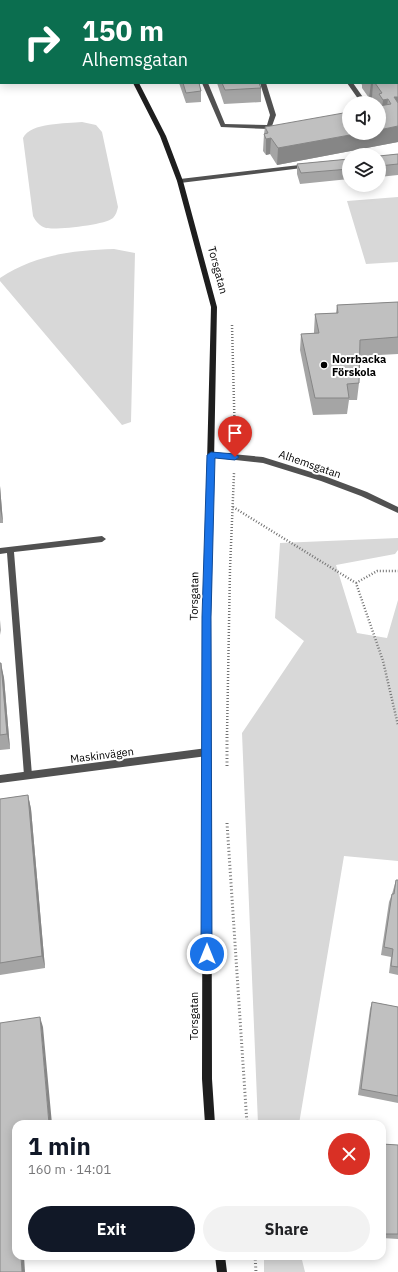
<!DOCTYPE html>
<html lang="en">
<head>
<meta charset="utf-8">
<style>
  :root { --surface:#fff; --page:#f2f2f2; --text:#202124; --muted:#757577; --accent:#111827 }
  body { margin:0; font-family:"IBM Plex Sans",sans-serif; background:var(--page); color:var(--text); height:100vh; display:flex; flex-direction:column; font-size:15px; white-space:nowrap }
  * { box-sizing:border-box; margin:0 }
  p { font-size:13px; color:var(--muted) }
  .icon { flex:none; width:22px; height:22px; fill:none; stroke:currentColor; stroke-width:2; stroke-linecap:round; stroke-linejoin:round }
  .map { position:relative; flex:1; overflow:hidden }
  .panel { position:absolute; left:12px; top:1120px; width:374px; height:140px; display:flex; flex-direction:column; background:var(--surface); border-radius:12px; box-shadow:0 2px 10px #0003 }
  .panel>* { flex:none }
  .hud { position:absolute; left:0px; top:0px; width:398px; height:84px; box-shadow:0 2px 10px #0003; background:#0b6e4f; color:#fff; overflow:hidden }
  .fabs { position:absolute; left:342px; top:96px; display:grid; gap:8px }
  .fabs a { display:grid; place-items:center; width:44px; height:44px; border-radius:50%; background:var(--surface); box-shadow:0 2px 10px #0003; font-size:20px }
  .pin { position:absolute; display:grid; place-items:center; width:34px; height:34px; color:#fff; margin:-41px -17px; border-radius:50% 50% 50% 0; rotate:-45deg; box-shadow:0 0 4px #0007 }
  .pin .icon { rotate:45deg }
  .me { position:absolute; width:44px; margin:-22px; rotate:0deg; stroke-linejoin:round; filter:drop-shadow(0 0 3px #0008) }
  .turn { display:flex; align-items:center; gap:14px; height:84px; padding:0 16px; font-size:18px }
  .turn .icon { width:52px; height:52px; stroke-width:2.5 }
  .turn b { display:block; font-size:28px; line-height:34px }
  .round { display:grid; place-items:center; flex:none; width:42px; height:42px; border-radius:21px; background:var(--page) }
  .summary { display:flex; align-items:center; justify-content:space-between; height:68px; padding:0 16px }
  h1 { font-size:24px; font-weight:700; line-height:30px; color:var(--accent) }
  .cta { display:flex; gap:8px; margin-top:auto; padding:8px 16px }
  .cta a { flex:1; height:46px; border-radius:24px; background:var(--accent); color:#fff; font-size:16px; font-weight:700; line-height:46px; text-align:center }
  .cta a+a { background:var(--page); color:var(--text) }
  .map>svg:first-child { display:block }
  .green { fill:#d8d8d8 }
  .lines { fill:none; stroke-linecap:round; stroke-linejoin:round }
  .path-far2 { stroke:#737373; stroke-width:2; stroke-dasharray:0.5 1.5; stroke-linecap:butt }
  .path-far1 { stroke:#737373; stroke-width:2.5; stroke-dasharray:1 2; stroke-linecap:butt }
  .path { stroke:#737373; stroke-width:3; stroke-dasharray:1 2.5; stroke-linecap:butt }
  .service { fill:#515151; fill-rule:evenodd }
  .minor { fill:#515151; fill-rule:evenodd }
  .secondary { fill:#1e1e1e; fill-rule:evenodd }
  .wall { fill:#a5a5a5 }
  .shaded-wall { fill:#868686 }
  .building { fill:#c0c0c0; stroke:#868686 }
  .route { fill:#1a73e8; stroke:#114b97 }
  .poi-dot { fill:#000; stroke:#fff; stroke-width:1.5 }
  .labels { text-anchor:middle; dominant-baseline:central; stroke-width:4; stroke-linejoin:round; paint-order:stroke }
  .street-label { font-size:11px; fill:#000; stroke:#fff }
  .poi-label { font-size:11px; font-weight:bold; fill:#000; stroke:#fff; text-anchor:start }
</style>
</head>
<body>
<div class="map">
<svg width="398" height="1272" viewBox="0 0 398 1272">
  <rect width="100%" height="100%" fill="#fff"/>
  <path class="green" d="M82,122L96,125L102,132L118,207C117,211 116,215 113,218C105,225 58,230 46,228C40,226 36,222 33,216L23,138C31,122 66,124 82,122Z
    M398,197V262L366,264L347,201Z
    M114,249L135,253L131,422L122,425L0,281V278C34,255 74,250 114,249Z
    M398,538V550L395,554L336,565L357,633L387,638L398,600V861L344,856L299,1124H258L242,733L304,641L275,618L280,543Z
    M264,1256H301L305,1272H264Z"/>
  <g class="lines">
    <path class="path-far2" d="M393,1L398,0"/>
    <path class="path-far1" d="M232,325L235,442
      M233,507L356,583L383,661L398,725
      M356,583L377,571H398
      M227,735L230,569L234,473"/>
    <path class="path" d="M227,766V734
      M227,823L247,1124
      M255,1256L256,1272"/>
    <path class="service" d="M144,0H150L143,1Z
      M202,83H208L225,124L267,125L270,115L260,83H266L276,115L272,126L281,129L278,131L269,129L221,127Z
      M347,83H353L367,103H361Z
      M308,164L310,165V167L180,183L177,181L180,179Z
      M102,536L106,539L102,542L14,552L32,775L31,778L28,779L25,778L24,775L7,553L0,554V548Z"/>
    <path class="minor" d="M0,42H1V46H0Z
      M211,452L263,457L327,477L367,492L398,507V513L361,496L321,481L263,463L208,457L207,455Z
      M207,748L210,749L211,752L210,755L207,756L0,783V775Z"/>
    <path class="secondary" d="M84,0H90L91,1H85Z
      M133,83H139L166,136L183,181L217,307L211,617L212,1079L215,1124H205L202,1079L203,617L211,307L177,181L160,136Z
      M215,1256H225L227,1272H217Z"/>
  </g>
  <path class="wall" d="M151,0H244L245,1H151Z
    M398,63V142L277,165L270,154L266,155L263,151L264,134L265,127L379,133V103H375L372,98H369L362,88V85L361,83H397Z
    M179,83H199L201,91V102L186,103Z
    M217,83H259L261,88V102L224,104Z
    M398,154V175L379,177V156Z
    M349,159V179L300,184L297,174V164Z
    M398,302V354L360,356L359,383L357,400H349L347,414L313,415L300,350L301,334L314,333V331L315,314L336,313L337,305Z
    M0,486L3,523H0Z
    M0,663L4,678L10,749L0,750Z
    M28,795L31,809L45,968L0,975V799Z
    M396,880H398V975L389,973L391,957L381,955L389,902L392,894Z
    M372,1002L398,1007V1103L358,1095L370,1009Z
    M382,1144L398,1145V1239L382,1238Z"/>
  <path class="shaded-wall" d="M169,0H176V1H164Z
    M397,8H398V13H397Z
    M371,83H373L372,98H369Z
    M394,97H398V113Z
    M388,99L386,115L381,116L383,100Z
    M398,126V142L277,165L278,148L361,133H379V130Z
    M271,138L270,154L266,155V139Z
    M0,486L3,523L0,509Z
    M0,620L1,635L0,630Z
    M1,663L4,678L10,749L7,734Z
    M28,795L31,809L45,968L42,956Z
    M40,1017L43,1027L52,1124H49Z
    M21,1256H24L25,1272H22Z"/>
  <path class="building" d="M158,0H169L164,1H159Z
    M177,0H244L245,1H178Z
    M397,62L398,63V97H394L398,103V126L379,130V106L391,104L388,99L383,100L379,94L382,93L375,83H397Z
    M183,83H199L201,91L186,93Z
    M222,83H259L261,88L225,90Z
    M349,112V133H361L278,148L271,138L266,139L264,134L268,133L265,127Z
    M398,154V164L379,166V156Z
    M349,159V169L301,173L297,164Z
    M398,302V337L360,340L359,383L347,384L349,398H315L301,334L319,333L315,314L338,313L337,305Z
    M0,663H1L7,734L0,735Z
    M28,795L42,956L0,963V799Z
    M396,880H398V967L391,966L393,949L384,947L392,894H394Z
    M372,1002L398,1007V1096L361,1089Z
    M40,1017L49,1124H16V1256H21L22,1272H0V1023Z
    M382,1144L398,1145V1234H382Z"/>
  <path class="route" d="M211,452L235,454L239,457L235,460L215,458L211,617L212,954L211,958L207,960L203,958L201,954L202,617L207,455Z"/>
  <circle class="poi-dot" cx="324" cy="365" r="4"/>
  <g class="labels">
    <g class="street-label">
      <text transform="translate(218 270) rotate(75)">Torsgatan</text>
      <text transform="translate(310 464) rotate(19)">Alhemsgatan</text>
      <text transform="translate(194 596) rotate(-89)">Torsgatan</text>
      <text transform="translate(102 755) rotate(-7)">Maskinvägen</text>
      <text transform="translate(194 1016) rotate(-90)">Torsgatan</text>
    </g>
    <g class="poi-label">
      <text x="332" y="359">Norrbacka<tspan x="332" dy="13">Förskola</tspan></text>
    </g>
  </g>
</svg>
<div class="fabs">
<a><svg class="icon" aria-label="sound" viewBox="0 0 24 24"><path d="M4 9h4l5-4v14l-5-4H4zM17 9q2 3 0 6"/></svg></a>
<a><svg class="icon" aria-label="layers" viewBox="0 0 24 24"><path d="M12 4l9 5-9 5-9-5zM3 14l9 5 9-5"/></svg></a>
</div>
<div class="pin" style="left:235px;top:457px;background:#d93025"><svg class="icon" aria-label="arrive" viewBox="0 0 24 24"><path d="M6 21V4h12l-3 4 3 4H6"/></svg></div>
<svg class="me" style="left:207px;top:954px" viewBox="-20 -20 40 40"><circle r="17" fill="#1a73e8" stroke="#fff" stroke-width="3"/><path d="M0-11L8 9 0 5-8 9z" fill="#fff"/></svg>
<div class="hud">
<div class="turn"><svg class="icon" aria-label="right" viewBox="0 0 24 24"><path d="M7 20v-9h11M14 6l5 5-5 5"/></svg><div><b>150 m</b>Alhemsgatan</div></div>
</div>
<section class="panel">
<div class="summary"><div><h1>1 min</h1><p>160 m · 14:01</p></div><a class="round" style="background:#d93025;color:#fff"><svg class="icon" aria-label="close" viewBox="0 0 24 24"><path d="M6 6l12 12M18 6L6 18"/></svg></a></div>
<div class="cta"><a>Exit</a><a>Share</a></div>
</section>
</div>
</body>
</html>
